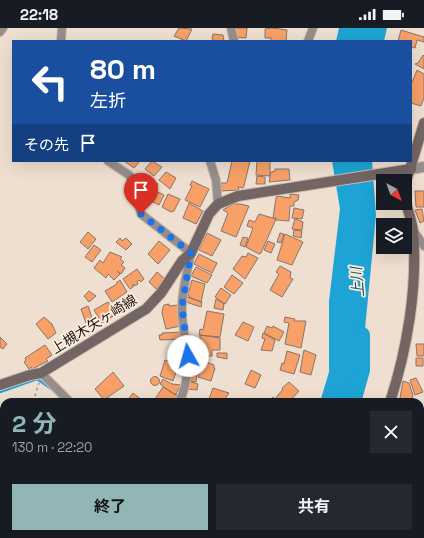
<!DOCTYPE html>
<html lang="ja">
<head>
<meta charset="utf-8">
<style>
  :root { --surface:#171b24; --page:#242831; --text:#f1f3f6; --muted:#9ea1a6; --accent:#92b5b5 }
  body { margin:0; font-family:"Space Grotesk","Noto Sans JP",sans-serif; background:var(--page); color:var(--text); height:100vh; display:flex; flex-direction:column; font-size:15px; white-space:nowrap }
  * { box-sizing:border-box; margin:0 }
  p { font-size:13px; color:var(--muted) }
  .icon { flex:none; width:22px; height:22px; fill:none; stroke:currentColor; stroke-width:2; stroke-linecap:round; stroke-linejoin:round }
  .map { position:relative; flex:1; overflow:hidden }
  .details { position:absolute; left:0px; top:370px; width:424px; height:140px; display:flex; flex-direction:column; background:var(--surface); border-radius:12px 12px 0 0; box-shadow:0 4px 16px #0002 }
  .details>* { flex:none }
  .banner { position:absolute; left:12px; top:12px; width:400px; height:122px; border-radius:0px; box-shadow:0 4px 16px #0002; background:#1a4fa0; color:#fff; overflow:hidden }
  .needle { width:26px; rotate:139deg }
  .controls { position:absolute; left:376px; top:146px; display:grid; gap:8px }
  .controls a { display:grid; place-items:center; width:36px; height:36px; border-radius:0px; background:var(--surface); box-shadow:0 4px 16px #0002; font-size:20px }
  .pin { position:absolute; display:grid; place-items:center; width:34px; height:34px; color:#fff; margin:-41px -17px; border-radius:50% 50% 50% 0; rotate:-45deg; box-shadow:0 0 4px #0007 }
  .pin .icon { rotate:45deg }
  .me { position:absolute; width:44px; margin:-22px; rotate:353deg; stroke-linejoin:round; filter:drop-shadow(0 0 3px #0008) }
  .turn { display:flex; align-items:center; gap:14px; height:84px; padding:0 12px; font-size:18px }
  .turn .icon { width:52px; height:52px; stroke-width:2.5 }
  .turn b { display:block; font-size:28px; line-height:34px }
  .then { display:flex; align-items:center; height:38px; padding:0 12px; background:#0003; gap:8px; font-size:15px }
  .round { display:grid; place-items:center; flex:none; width:42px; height:42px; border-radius:0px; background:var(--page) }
  .head { display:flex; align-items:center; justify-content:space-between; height:68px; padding:0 12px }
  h1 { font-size:24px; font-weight:700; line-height:30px; color:var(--accent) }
  .primary-button { display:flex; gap:8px; margin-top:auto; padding:8px 12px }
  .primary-button a { flex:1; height:46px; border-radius:0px; background:var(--accent); color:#111; font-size:16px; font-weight:700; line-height:46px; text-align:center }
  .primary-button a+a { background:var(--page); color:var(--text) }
  .status { display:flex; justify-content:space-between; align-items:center; height:28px; padding:0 20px; background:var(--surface); direction:ltr }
  .status svg { height:11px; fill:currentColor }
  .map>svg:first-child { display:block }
  .water { fill:#1da4d5 }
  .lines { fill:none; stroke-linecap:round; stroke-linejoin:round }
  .stream { stroke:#1da4d5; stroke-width:2.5 }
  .river { stroke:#1da4d5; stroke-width:16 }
  .building { fill:#f8a067; stroke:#86766c }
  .minor-casing { stroke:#c9bbae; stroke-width:10 }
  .tertiary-casing { stroke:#c9bbae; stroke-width:12 }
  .secondary-casing { stroke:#c9bbae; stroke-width:12 }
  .path { stroke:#a0948a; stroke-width:1.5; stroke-dasharray:3 3; stroke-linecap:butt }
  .minor { stroke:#978e8c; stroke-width:8 }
  .tertiary { stroke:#978e8c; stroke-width:10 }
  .secondary { stroke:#736564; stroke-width:10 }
  .route { stroke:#1a73e8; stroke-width:7; stroke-dasharray:0 12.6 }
  .labels { text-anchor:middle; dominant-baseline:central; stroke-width:3.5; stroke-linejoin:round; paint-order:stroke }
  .street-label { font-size:14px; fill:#1b1611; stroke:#fcedde }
  .water-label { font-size:15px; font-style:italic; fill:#1d4e63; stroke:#fcedde }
</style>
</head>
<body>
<div class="status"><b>22:18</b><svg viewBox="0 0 49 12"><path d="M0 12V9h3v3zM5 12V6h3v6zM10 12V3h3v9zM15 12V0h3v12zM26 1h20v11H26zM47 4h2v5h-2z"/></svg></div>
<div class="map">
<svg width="424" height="510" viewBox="0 0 424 510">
  <rect width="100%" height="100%" fill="#efdfd1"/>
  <path class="water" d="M339,0H387L384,13H336Z
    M332,133H372L376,187L358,374H320L329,344V273L340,181Z"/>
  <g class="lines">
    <path class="stream" d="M359,347L362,342
      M0,364L37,351L53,362L64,374"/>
    <path class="river" d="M353,374L362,342V307"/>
  </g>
  <path class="building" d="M179,0L192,1L186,13L174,8Z
    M234,0H247L246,10L234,9Z
    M272,0L287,2L286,13H271V10H265V1Z
    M401,2L424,9V14L417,12L415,20L411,19V13H398Z
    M213,6L223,7L224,13H215L212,11Z
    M423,27L424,28V41L415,36L418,35Z
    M417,42L424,46V70L421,78L411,75V57Z
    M124,133H140L134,140Z
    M152,133L162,139L154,148L145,141Z
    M232,133H250L244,158L243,160L238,159L239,162L221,163V155H227Z
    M257,133H270V148L256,147Z
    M275,141H289L290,152L269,154L271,144L275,143Z
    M166,144L176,150L170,161L159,152Z
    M257,148L265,149V156H256Z
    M141,149L149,151L158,156L151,168L140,163L137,152Z
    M192,153L209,161L200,179L185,172L192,158L190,157Z
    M156,163L164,167L159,177L151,173Z
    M415,163H424V179H416Z
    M168,166L180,171L174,183L171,184L162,179Z
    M290,166L299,167L298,172L294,174V178H290L289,193L276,192V190H273L276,170L277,168L290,170Z
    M189,175L203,183L196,196L183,190Z
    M233,176H240L249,178L236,209L221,203L228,185L223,182Z
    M294,180L304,182L302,191L292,190Z
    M422,181L424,193L420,195L415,182Z
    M259,186L276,191L261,225L259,226L246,219L253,200L247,198L249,192L255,194Z
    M295,191L303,194L302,202L292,201Z
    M294,202L302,203L301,210L293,208Z
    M88,204L96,211L88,221L80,214Z
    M207,205L221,212L212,228L199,222Z
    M280,205L284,206L281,215L277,214Z
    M285,206L303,214L292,237L277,232Z
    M243,209L248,210L245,219L240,217Z
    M120,210L122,213L126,210L132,216L126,222L116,214Z
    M159,213L170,222L158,236L148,226Z
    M268,213L275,216L271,225L264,222Z
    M94,217L101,222L92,234L85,229Z
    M110,224L122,229L120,231L124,234L121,237L125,240L121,246L117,243L120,246L114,252L108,246L106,250L94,240L100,232L103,235Z
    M248,225L258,230L245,251L233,241L242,228L246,229Z
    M199,226L217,235L212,245L194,236Z
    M280,238L291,244L290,250L293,251L282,269L270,262L279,246L276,244Z
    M196,239L212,247L207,255L191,248Z
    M137,241L144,251L141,254L139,252L137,254L138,256L134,258L133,256V259L130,261L123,251Z
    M157,244L165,251L156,261L149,254Z
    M232,247L243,255L234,266L224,259Z
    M120,252L127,264L112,274L105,263L117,256L116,255Z
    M192,252L205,256L201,274L189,269L188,266Z
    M221,260L231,267L225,276L215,269Z
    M89,263L96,268L89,274L84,268Z
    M187,269L202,274L201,279L186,274Z
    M216,271L224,276L223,282L214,280Z
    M108,274L115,287L102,295L94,282Z
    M169,276V278L178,277L181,298L166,301L162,285L163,279L164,277Z
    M88,278L93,293L86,295L81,281Z
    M207,283L224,286L220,309L199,307L200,301L203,302Z
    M44,289L52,296L56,305L48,311L36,296Z
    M285,289L295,291L294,293H306L301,320L285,316L289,295L284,294Z
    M243,294L254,299L248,313L235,307Z
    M267,298L272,300L273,298L284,304L279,313L264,305Z
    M182,304L183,311L160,312L159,307H162V305Z
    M263,305L275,312L272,323L261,322L265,311L262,310Z
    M200,307L220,310V322H212V328H194V322L200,323Z
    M0,309L7,316L3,321L0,319Z
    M416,316H424V328H417Z
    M45,317L52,327L46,331L48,333L32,341L31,339L29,341L24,334L26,332L25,330Z
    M304,322L316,327L311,347L300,344Z
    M287,323L300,327L294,346L280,342L282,335L284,336Z
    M217,325H227V331L217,329Z
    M416,330H423V338H416Z
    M165,332L184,339L182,343L179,342L176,344L173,353L160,348Z
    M206,334L214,337V340H215L211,353L198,349L203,335L206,336Z
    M251,342L261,347L255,360L245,356Z
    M113,344L124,358L104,372L95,361Z
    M190,344L197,345L196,354L189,353Z
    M150.5 353a4.5 4.5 0 1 1 9 0a4.5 4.5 0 1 1-9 0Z
    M416,350L423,364L415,367L410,352Z
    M163,351L172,356L181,357L175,367L160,356Z
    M188,353L198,356L197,362L187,361Z
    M403,353L409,355L413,367L411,374L400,370Z
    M289,354L299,363L290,373L288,371L285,374H270L273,369L275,371L283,361L282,360Z
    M163,359L176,367L177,366L178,367L174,374H153Z
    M213,360L229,365L223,374H208Z
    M133,365L143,373V374H126Z
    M4,402V419L1,424L0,411Z
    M420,413L424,414V439H420Z
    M11,506H31V507L27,510H7Z
    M169,506H197L185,510H170Z
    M231,506H252L253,510H231Z"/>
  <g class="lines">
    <defs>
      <path id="minor" d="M231,0L234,13
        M0,4L3,0
        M61,13L62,0
        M308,13L313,0
        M108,133L129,147L133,154L141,186L191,225C187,245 181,266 182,286C184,315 194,346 179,374
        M210,133L216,152L218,176
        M413,202L424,218
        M41,345L70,374
        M164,506L165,510"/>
      <path id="tertiary" d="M411,141L424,139"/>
      <path id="secondary" d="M405,157L424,95
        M0,357L30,347L41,345L146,281L161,265L182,233L191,225L209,186L218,176L238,168L411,141
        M390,374C407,322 418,258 413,203C412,192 407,181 405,170
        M379,506L380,510"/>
    </defs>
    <use href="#minor" class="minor-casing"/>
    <use href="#tertiary" class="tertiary-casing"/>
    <use href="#secondary" class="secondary-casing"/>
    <path class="path" d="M33,374L39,355"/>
    <use href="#minor" class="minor"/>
    <use href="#tertiary" class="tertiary"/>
    <use href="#secondary" class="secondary"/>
  </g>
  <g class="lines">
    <path class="route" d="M141,186L191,225L182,278L188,328"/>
  </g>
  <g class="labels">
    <g class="street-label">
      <text transform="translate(94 296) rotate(-32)">上槻木矢ヶ崎線</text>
    </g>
    <g class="water-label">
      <text transform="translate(357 254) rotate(-95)">上川</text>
    </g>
  </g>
</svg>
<div class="controls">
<a><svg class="needle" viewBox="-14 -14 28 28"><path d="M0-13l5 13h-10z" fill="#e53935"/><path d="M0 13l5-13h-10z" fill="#9ea1a6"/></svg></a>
<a><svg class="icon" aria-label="layers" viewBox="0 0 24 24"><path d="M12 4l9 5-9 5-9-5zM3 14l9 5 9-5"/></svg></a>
</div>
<div class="pin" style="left:141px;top:186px;background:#d93025"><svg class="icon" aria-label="arrive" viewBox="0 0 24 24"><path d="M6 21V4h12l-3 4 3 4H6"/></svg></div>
<svg class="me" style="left:188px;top:328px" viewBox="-20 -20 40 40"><circle r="19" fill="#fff"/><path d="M0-13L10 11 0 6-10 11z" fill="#1a73e8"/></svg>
<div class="banner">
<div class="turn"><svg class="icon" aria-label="left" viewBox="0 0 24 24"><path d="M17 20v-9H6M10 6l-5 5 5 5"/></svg><div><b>80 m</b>左折</div></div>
<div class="then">その先<svg class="icon" aria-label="arrive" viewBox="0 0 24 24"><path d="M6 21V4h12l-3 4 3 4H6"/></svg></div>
</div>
<section class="details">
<div class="head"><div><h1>2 分</h1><p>130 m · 22:20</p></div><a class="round"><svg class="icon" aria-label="close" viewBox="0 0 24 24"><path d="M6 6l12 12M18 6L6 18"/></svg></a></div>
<div class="primary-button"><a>終了</a><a>共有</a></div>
</section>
</div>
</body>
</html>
